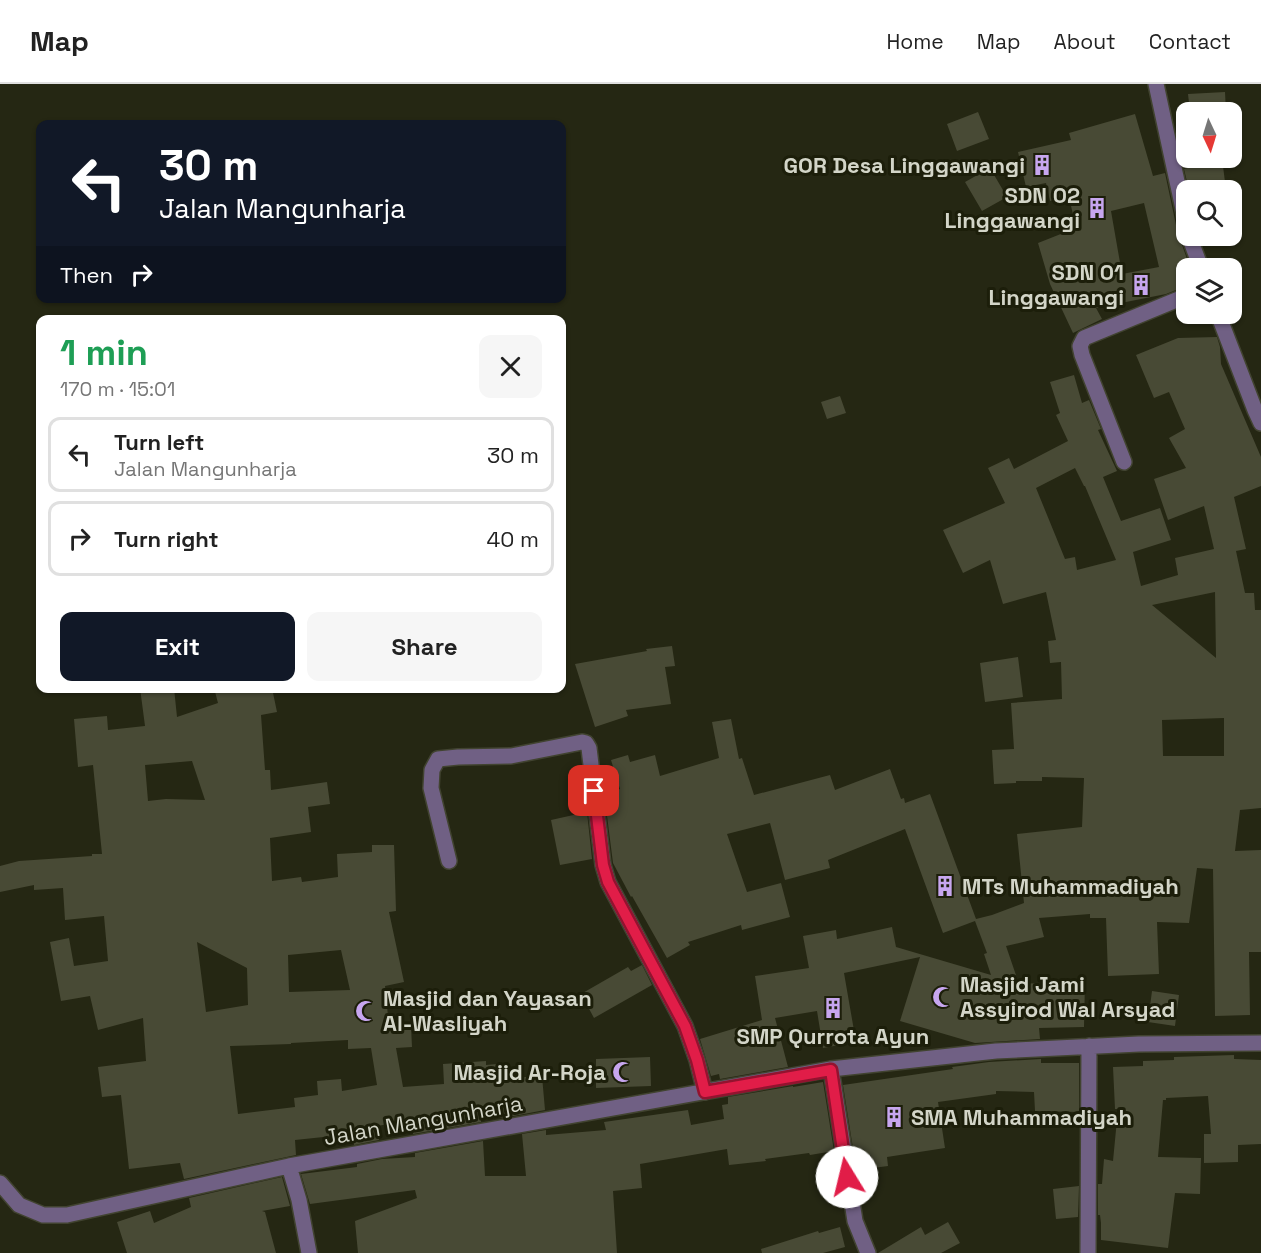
<!DOCTYPE html>
<html lang="en">
<head>
<meta charset="utf-8">
<style>
  :root { --surface:#fff; --page:#f6f6f6; --text:#222; --muted:#767676; --line:#e0e0e0; --accent:#111827 }
  body { margin:0; font-family:"Space Grotesk",sans-serif; background:var(--page); color:var(--text); height:100vh; display:flex; flex-direction:column; font-size:22px; white-space:nowrap }
  * { box-sizing:border-box; margin:0 }
  p { font-size:20px; color:var(--muted) }
  .icon { flex:none; width:33px; height:33px; fill:none; stroke:currentColor; stroke-width:2; stroke-linecap:round; stroke-linejoin:round }
  .map { position:relative; flex:1; overflow:hidden }
  .details { position:absolute; left:36px; top:231px; width:530px; height:378px; display:flex; flex-direction:column; background:var(--surface); border-radius:12px; box-shadow:0 2px 4px #0004 }
  .details>* { flex:none }
  .top-card { position:absolute; left:36px; top:36px; width:530px; height:183px; border-radius:12px; box-shadow:0 2px 4px #0004; background:#111827; color:#fff; overflow:hidden }
  .needle { width:39px; rotate:176deg }
  .fabs { position:absolute; left:1176px; top:18px; display:grid; gap:12px }
  .fabs a { display:grid; place-items:center; width:66px; height:66px; border-radius:12px; background:var(--surface); box-shadow:0 2px 4px #0004; font-size:30px }
  .pin { position:absolute; display:grid; place-items:center; width:51px; height:51px; color:#fff; margin:-26px; border-radius:12px; box-shadow:0 3px 9px #0006 }
  .me { position:absolute; width:66px; margin:-33px; rotate:351deg; stroke-linejoin:round; filter:drop-shadow(0 0 4px #0008) }
  .turn { display:flex; align-items:center; gap:21px; height:126px; padding:0 24px; font-size:27px }
  .turn .icon { width:78px; height:78px; stroke-width:2.5 }
  .turn b { display:block; font-size:42px; line-height:51px }
  .then { display:flex; align-items:center; height:57px; padding:0 24px; background:#0003; gap:12px; font-size:22px }
  .round { display:grid; place-items:center; flex:none; width:63px; height:63px; border-radius:12px; background:var(--page) }
  .summary { display:flex; align-items:center; justify-content:space-between; height:102px; padding:0 24px }
  h1 { font-size:36px; font-weight:800; line-height:45px; color:#1e9e55 }
  .cta { display:flex; gap:12px; margin-top:auto; padding:12px 24px }
  .cta a { flex:1; height:69px; border-radius:12px; background:var(--accent); color:#fff; font-size:24px; font-weight:800; line-height:69px; text-align:center }
  .cta a+a { background:var(--page); color:var(--text) }
  ul { padding:0; list-style:none }
  li { display:flex; align-items:center; gap:18px; height:75px; margin:0 12px 9px; padding:0 12px; border:3px solid var(--line); border-radius:12px }
  li div { flex:1 }
  li b { display:block; font-size:22px }
  li em { font-style:normal }
  header { display:flex; align-items:center; gap:36px; box-sizing:border-box; height:84px; padding:0 30px; background:var(--surface); border-bottom:2px solid var(--line) }
  header strong { font-size:28px }
  nav { display:flex; gap:33px; margin-inline-start:auto; font-size:21px }
  .map>svg:first-child { display:block }
  .building { fill:#484a35; fill-rule:evenodd }
  .lines { fill:none; stroke-linecap:round; stroke-linejoin:round }
  .minor-casing { stroke:#414330; stroke-width:18 }
  .minor { stroke:#706084; stroke-width:15 }
  .route-casing { stroke:#92132f; stroke-width:15 }
  .route { stroke:#e11d48; stroke-width:10 }
  .labels { text-anchor:middle; dominant-baseline:central; stroke-width:6; stroke-linejoin:round; paint-order:stroke }
  .poi-label { font-size:22px; font-weight:bold; fill:#d3d5c8; stroke:#1c1e0a; text-anchor:end }
  .street-label { font-size:22px; fill:#d3d5c8; stroke:#1c1e0a }
</style>
</head>
<body>
<header>
<strong>Map</strong>
<nav><a>Home</a><a>Map</a><a>About</a><a>Contact</a></nav>
</header>
<div class="map">
<svg width="1261" height="1169" viewBox="0 0 1261 1169">
  <rect width="100%" height="100%" fill="#252713"/>
  <path class="building" d="M1225,8L1226,28H1190L1188,10Z
    M978,28L989,55L957,67L947,40Z
    M1135,30L1153,92L1165,89L1176,141L1181,147L1180,155L1187,175L1186,176V202L1166,210L1096,224L1102,235L1073,249L1050,200L1038,159L1076,144L1069,113L1050,117L1046,99L1026,103L1018,68L1071,56L1069,49ZM1144,119L1159,183L1122,190L1111,127Z
    M1191,74H1222L1226,106H1189L1184,85L1192,83Z
    M990,84L1007,113L982,127L965,98Z
    M1217,253L1220,263L1221,280L1261,373V402L1234,413L1246,465L1236,467L1245,509H1254L1255,526H1261V724L1240,726L1235,767L1261,766V868H1249L1250,931L1215,932L1213,785L1197,784L1189,839L1157,838L1159,890L1108,892L1106,834H1090V830L1039,834L1044,853L1006,862L1019,900L1085,897L1084,943L1039,944L1040,955L975,959L900,937L920,873L844,889L856,958L823,964L817,927L775,934L788,983L720,995L719,990L711,992L700,955L762,936L755,892L809,884L803,852L836,846L837,855L892,843L896,863L991,891L984,870L987,869L975,837L943,849L905,745L828,776L830,784L785,796L770,739L727,750L747,808L781,799L790,833L742,846L741,841L688,858L690,861L667,874L632,812L631,813L613,779L606,724H608L604,710L620,705L611,676L628,671L630,678L655,671L660,692L719,674L712,638L731,635L739,675L742,674L754,711L830,691L835,706L890,685L901,715L904,714L905,719L930,710L976,835L992,831L1024,819L1017,750L1082,743L1084,694L1042,693V697H1016V699L994,700L992,666L1014,665L1011,619L1062,615L1061,578L1050,579L1048,557L1056,556L1046,508L1003,520L990,476L963,489L943,446L1005,419L988,384L1009,374L1014,385L1068,357L1056,331L1060,329L1050,298L1074,291L1082,319L1089,316L1101,345L1098,346L1117,387L1103,393L1121,437L1160,424L1171,456L1133,468L1141,502L1178,491L1175,474L1214,465L1204,422L1168,436L1154,395L1186,384L1169,354L1185,345L1169,308L1154,314L1136,271L1178,254ZM1075,384L1084,402H1085L1116,476L1077,486L1075,473L1065,475L1036,404ZM1215,508L1216,574L1152,521ZM1224,634V672H1163L1162,636Z
    M840,312L846,329L827,335L821,318Z
    M672,562L675,582L665,583L671,620L626,626L628,632L595,643L575,580L647,567L646,565Z
    M1018,573L1023,613L985,618L980,579Z
    M140,604H174L177,633L218,619L214,604H272L277,628L261,631L265,686H270L271,706L327,698L330,720L308,723L311,748L270,754L272,797L301,793L302,798L338,793L337,770L372,768V761H394L396,827L389,828L404,898L385,902L389,942H411L412,963L396,964L403,1003L444,1000L443,980L486,977V981L508,979L509,994L542,992L545,1026L508,1033L481,1035V1038L413,1050L412,1036L377,1042L379,1056L354,1061L352,1050L295,1056L296,1071L184,1095L180,1079L129,1085L121,1011L102,1013L98,983L146,977L143,934L98,946L90,912L61,917L50,858L69,854L74,882L108,877L104,832L65,836L63,804L34,806V801L0,808V782L19,777L92,772V770H102L93,681L78,683L74,635L107,632L108,646L145,642ZM192,677L205,716L166,715L148,717L145,681ZM197,858L247,884L248,921L206,928ZM341,866L350,906L289,908L288,871ZM348,956V965L371,964L377,1001L342,1007L341,995L317,997L318,1011L294,1014L295,1023L238,1030L230,962L291,960V959Z
    M587,728L592,775L560,781L551,736Z
    M642,881L652,901L594,934L581,910L628,883L631,887Z
    M1152,907L1179,911L1175,942L1148,938Z
    M1234,971V975L1261,976V1060L1238,1061V1078L1204,1079V1050H1211L1208,1012L1166,1014V1016H1163L1158,1073L1201,1074L1200,1110L1175,1109L1168,1164L1101,1156V1139L1100,1131H1098V1100H1102L1104,1075L1113,1077L1118,1025H1115L1113,983L1143,982V977L1174,976V973Z
    M650,973L651,1002L596,1004V975Z
    M1041,975V979H1079V1028L1035,1027L1034,1008L996,1007V1010L938,1018L945,1064L887,1073L888,1082L858,1086L857,1077H855L843,1001L953,985L952,983L989,978Z
    M823,998L834,1067L810,1071L809,1069L765,1075L766,1077L729,1081L727,1065L640,1080L642,1104L613,1107L617,1169H358L355,1137L417,1114L415,1106L310,1120L301,1090L357,1083V1080L382,1075L415,1073V1069L483,1057L485,1092H526L522,1050L546,1046V1051L606,1046L604,1038L688,1026L691,1041L724,1035L722,1021L728,1020V1013L793,1002V1003Z
    M282,1093L290,1122L262,1127L265,1128L276,1169H127L117,1138L150,1127L154,1139L191,1123L189,1114Z
    M1079,1102L1078,1133L1056,1135L1053,1105Z
    M948,1138L960,1159L941,1169H878L921,1143L925,1151Z
    M840,1143L845,1163L823,1169H762L761,1165L818,1147L819,1149Z"/>
  <g class="lines">
    <defs>
      <path id="minor" d="M1156,0L1186,139
        M1189,152L1201,184
        M1218,230L1255,326L1261,339
        M1124,378L1082,271L1080,262L1084,254L1186,212
        M449,777L431,704L432,686L438,675L458,673L511,672L582,658L586,659L589,664L603,781L608,798L685,942L697,976L705,1008
        M831,985L855,1137L868,1169
        M289,1082L299,1116L309,1169
        M0,1099L19,1121L43,1131H67L289,1082L831,985L996,967L1139,960L1261,959
        M1088,1169L1089,962"/>
    </defs>
    <use href="#minor" class="minor-casing"/>
    <use href="#minor" class="minor"/>
  </g>
  <g class="lines">
    <defs>
      <path id="route" d="M594,707L603,781L608,798L685,942L697,976L705,1008L831,986L847,1093"/>
    </defs>
    <use href="#route" class="route-casing"/>
    <use href="#route" class="route"/>
  </g>
  <defs>
    <symbol id="building-bare" viewBox="-9 -9 18 18"><path d="M-4-6H4V6H1V3H-1V6H-4ZM-2.5-4.3h1.7v1.8h-1.7ZM.8-4.3h1.7v1.8H.8ZM-2.5-1h1.7V.8h-1.7ZM.8-1h1.7V.8H.8Z" fill="#c7a6ef" stroke="#1c1e0a" stroke-width="2.5" paint-order="stroke"/></symbol>
    <symbol id="mosque-bare" viewBox="-9 -9 18 18"><path d="M3.5-4.9A6 6 0 1 0 3.5 4.9A5 5 0 1 1 3.5-4.9Z" fill="#c7a6ef" stroke="#1c1e0a" stroke-width="2.5" paint-order="stroke"/></symbol>
  </defs>
  <g fill-rule="evenodd">
    <use href="#building-bare" x="1027" y="66" width="30" height="30"/>
    <use href="#building-bare" x="1082" y="109" width="30" height="30"/>
    <use href="#building-bare" x="1126" y="186" width="30" height="30"/>
    <use href="#building-bare" x="930" y="787" width="30" height="30"/>
    <use href="#mosque-bare" x="928" y="898" width="30" height="30"/>
    <use href="#building-bare" x="818" y="909" width="30" height="30"/>
    <use href="#mosque-bare" x="351" y="912" width="30" height="30"/>
    <use href="#mosque-bare" x="608" y="973" width="30" height="30"/>
    <use href="#building-bare" x="879" y="1018" width="30" height="30"/>
  </g>
  <g class="labels">
    <g class="poi-label">
      <text x="1025" y="81">GOR Desa Linggawangi</text>
      <text x="1080" y="111">SDN 02<tspan x="1080" dy="25">Linggawangi</tspan></text>
      <text x="1124" y="188">SDN 01<tspan x="1124" dy="25">Linggawangi</tspan></text>
      <text x="962" y="802" text-anchor="start">MTs Muhammadiyah</text>
      <text x="960" y="900" text-anchor="start">Masjid Jami<tspan x="960" dy="25">Assyirod Wal Arsyad</tspan></text>
      <text x="383" y="914" text-anchor="start">Masjid dan Yayasan<tspan x="383" dy="25">Al-Wasliyah</tspan></text>
      <text x="833" y="952" text-anchor="middle">SMP Qurrota Ayun</text>
      <text x="606" y="988">Masjid Ar-Roja</text>
      <text x="911" y="1033" text-anchor="start">SMA Muhammadiyah</text>
    </g>
    <g class="street-label">
      <text transform="translate(423 1036) rotate(-10)">Jalan Mangunharja</text>
    </g>
  </g>
</svg>
<div class="fabs">
<a><svg class="needle" viewBox="-14 -14 28 28"><path d="M0-13l5 13h-10z" fill="#e53935"/><path d="M0 13l5-13h-10z" fill="#767676"/></svg></a>
<a><svg class="icon" aria-label="search" viewBox="0 0 24 24"><circle cx="10" cy="10" r="6"/><path d="M15 15l6 6"/></svg></a>
<a><svg class="icon" aria-label="layers" viewBox="0 0 24 24"><path d="M12 4l9 5-9 5-9-5zM3 14l9 5 9-5"/></svg></a>
</div>
<div class="pin" style="left:594px;top:707px;background:#d93025"><svg class="icon" aria-label="arrive" viewBox="0 0 24 24"><path d="M6 21V4h12l-3 4 3 4H6"/></svg></div>
<svg class="me" style="left:847px;top:1093px" viewBox="-20 -20 40 40"><circle r="19" fill="#fff"/><path d="M0-13L10 11 0 6-10 11z" fill="#e11d48"/></svg>
<div class="top-card">
<div class="turn"><svg class="icon" aria-label="left" viewBox="0 0 24 24"><path d="M17 20v-9H6M10 6l-5 5 5 5"/></svg><div><b>30 m</b>Jalan Mangunharja</div></div>
<div class="then">Then<svg class="icon" aria-label="right" viewBox="0 0 24 24"><path d="M7 20v-9h11M14 6l5 5-5 5"/></svg></div>
</div>
<section class="details">
<div class="summary"><div><h1>1 min</h1><p>170 m · 15:01</p></div><a class="round"><svg class="icon" aria-label="close" viewBox="0 0 24 24"><path d="M6 6l12 12M18 6L6 18"/></svg></a></div>
<ul>
<li><svg class="icon" aria-label="left" viewBox="0 0 24 24"><path d="M17 20v-9H6M10 6l-5 5 5 5"/></svg><div><b>Turn left</b><p>Jalan Mangunharja</p></div><em>30 m</em></li>
<li><svg class="icon" aria-label="right" viewBox="0 0 24 24"><path d="M7 20v-9h11M14 6l5 5-5 5"/></svg><div><b>Turn right</b></div><em>40 m</em></li>
</ul>
<div class="cta"><a>Exit</a><a>Share</a></div>
</section>
</div>
</body>
</html>
